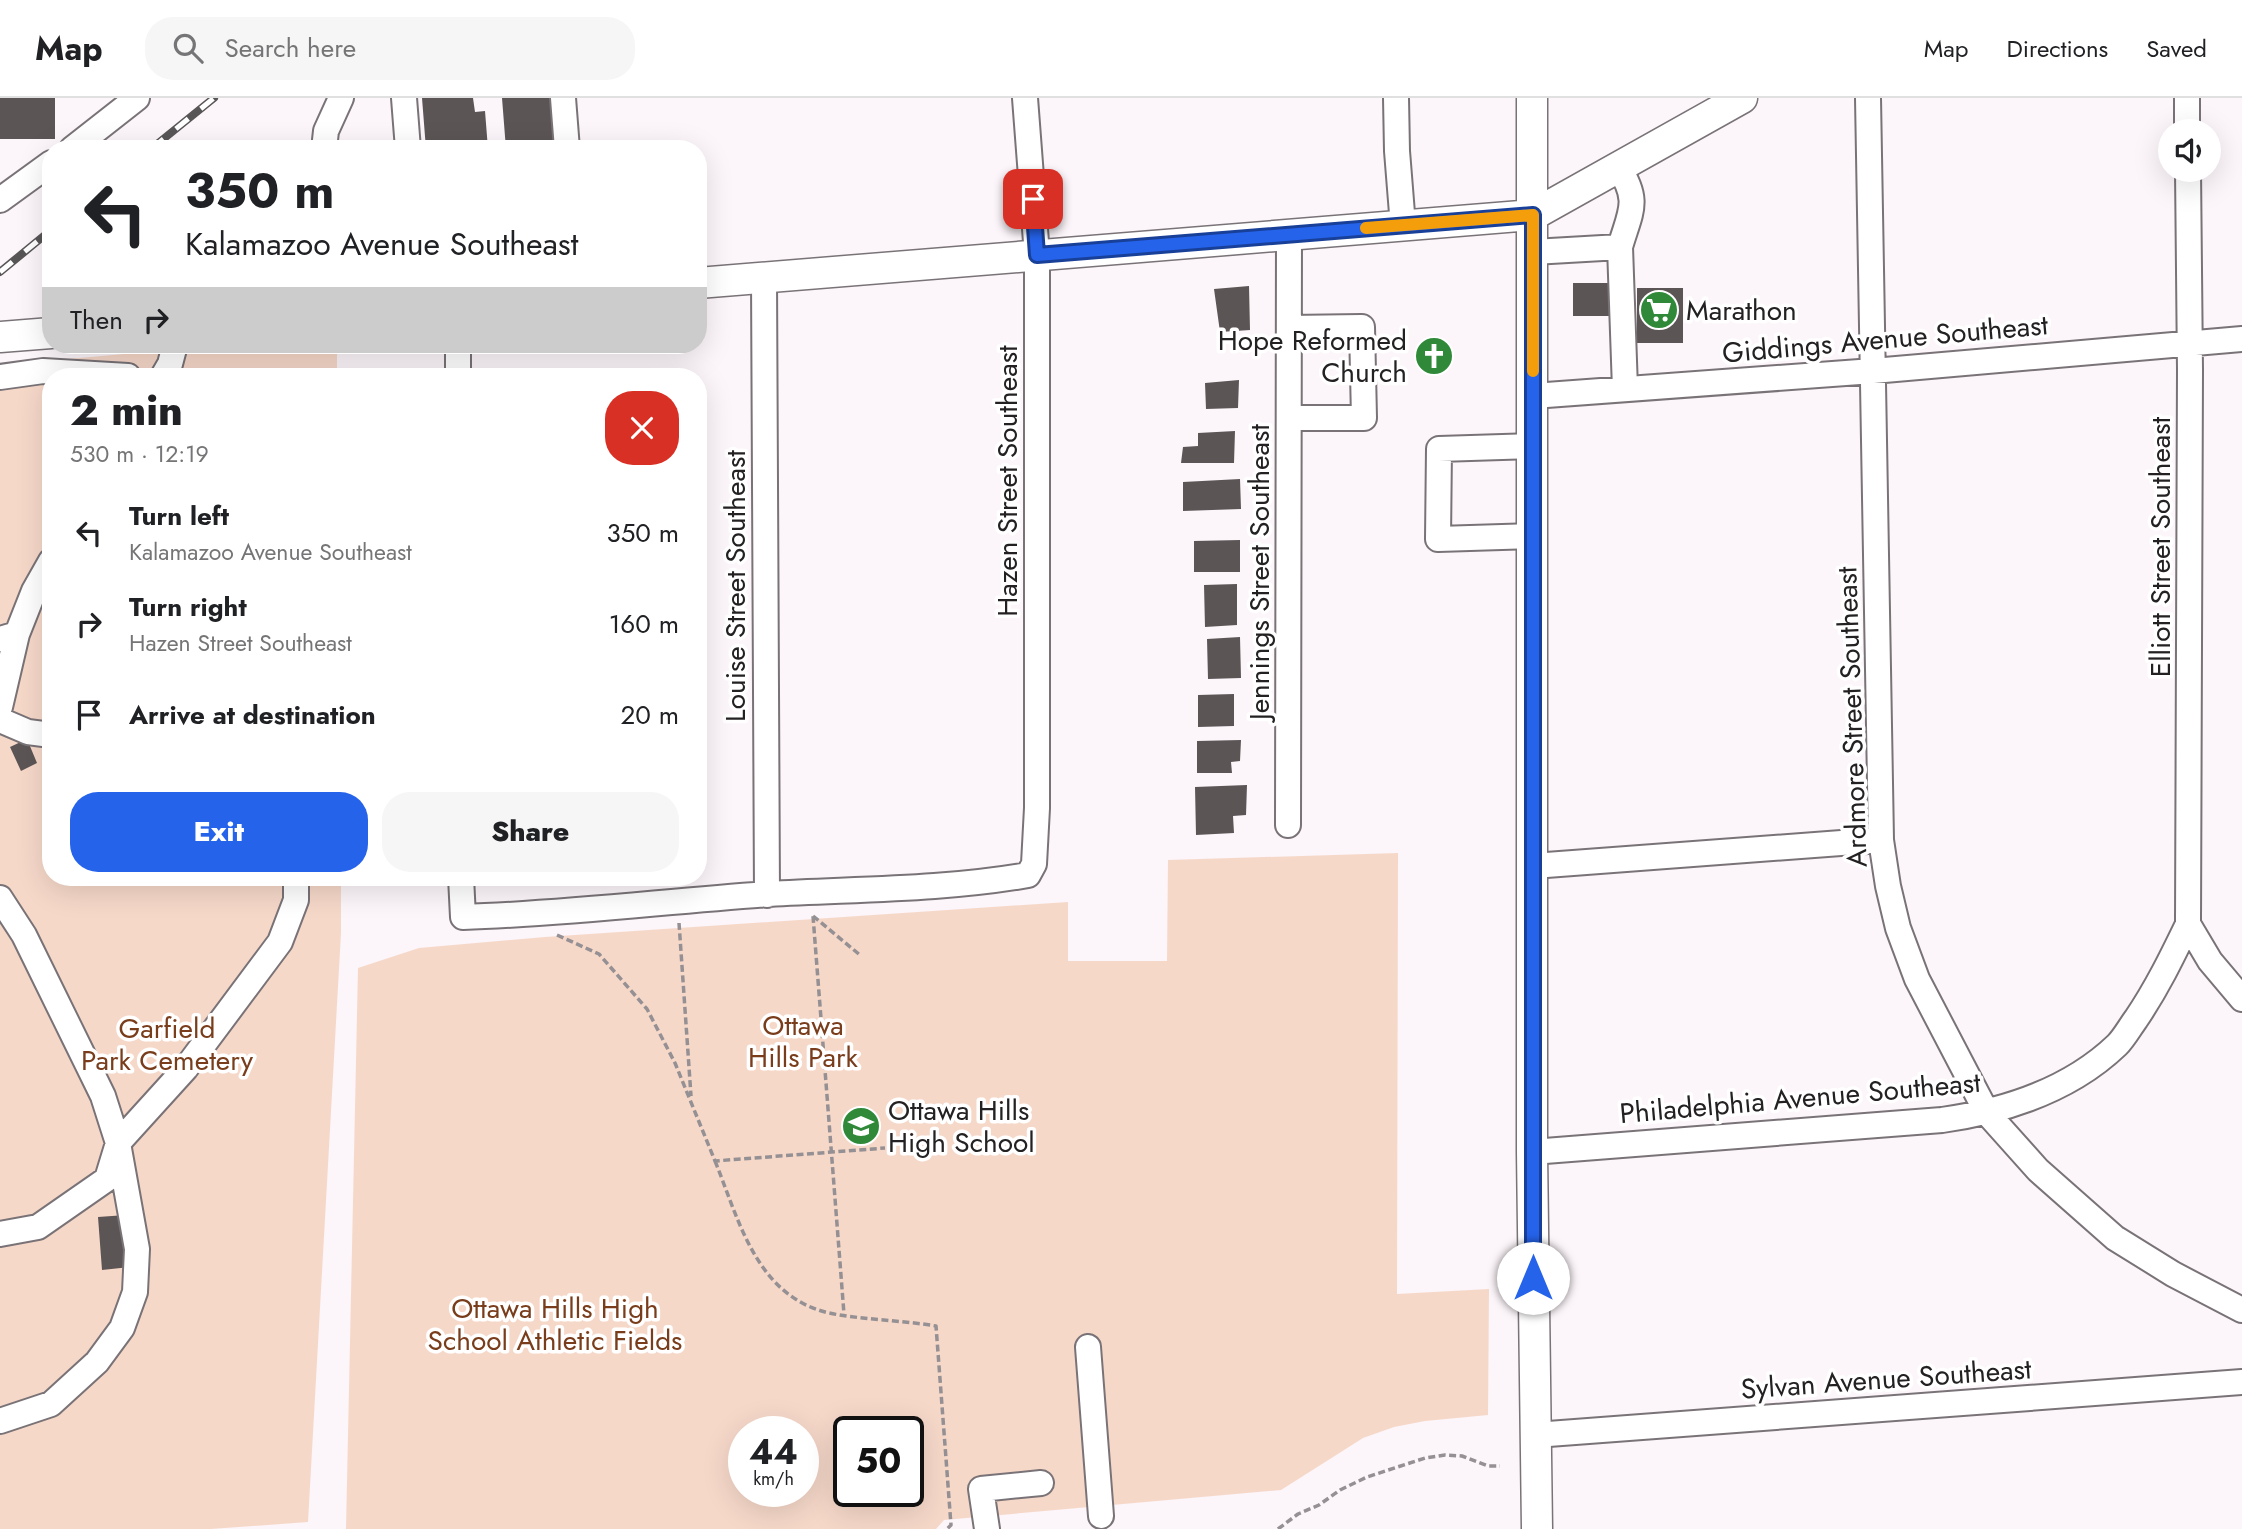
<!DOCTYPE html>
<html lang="en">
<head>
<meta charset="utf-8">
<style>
  :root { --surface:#fff; --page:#f6f6f6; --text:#202124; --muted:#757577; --line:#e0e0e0; --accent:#2563eb }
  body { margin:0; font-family:Jost,sans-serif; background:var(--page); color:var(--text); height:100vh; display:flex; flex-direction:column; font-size:26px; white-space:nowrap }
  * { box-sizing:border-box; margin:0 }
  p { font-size:23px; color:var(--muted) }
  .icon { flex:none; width:38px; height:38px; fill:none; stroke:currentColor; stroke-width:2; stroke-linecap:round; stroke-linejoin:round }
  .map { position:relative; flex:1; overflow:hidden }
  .drawer { position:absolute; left:42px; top:270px; width:665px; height:518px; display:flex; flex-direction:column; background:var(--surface); border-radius:28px; box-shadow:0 7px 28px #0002 }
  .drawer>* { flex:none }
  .guide { position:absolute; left:42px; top:42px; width:665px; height:214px; border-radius:28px; box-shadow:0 7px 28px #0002; background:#fff; color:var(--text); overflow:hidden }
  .tools { position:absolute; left:2158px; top:21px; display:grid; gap:14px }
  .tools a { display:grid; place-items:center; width:63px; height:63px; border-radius:50%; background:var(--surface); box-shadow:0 7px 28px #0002; font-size:35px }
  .speed { position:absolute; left:728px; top:1318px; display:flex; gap:14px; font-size:35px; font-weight:700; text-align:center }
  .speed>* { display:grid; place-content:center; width:91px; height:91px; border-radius:50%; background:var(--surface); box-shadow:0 7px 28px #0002; line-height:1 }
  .speed small { font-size:18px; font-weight:400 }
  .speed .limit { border:4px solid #111; border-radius:10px; background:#fff; color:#111 }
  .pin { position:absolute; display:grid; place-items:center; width:60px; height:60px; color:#fff; margin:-30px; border-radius:14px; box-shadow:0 4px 10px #0006 }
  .me { position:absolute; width:77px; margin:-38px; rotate:0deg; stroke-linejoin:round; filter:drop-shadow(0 0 5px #0008) }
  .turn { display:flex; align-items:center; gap:24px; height:147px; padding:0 28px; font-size:32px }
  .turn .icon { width:91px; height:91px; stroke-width:2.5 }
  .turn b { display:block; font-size:49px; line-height:60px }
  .then { display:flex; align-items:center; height:66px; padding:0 28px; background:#0003; gap:14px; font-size:26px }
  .round { display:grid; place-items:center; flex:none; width:74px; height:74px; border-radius:28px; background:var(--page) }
  .overview { display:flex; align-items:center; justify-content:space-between; height:119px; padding:0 28px }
  h1 { font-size:42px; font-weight:800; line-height:52px }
  .cta { display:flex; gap:14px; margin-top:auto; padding:14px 28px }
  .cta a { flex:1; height:80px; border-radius:28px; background:var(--accent); color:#fff; font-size:28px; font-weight:800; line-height:80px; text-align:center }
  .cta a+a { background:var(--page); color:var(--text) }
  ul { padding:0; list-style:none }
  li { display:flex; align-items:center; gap:21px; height:91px; padding:0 28px }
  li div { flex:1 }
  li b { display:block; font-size:26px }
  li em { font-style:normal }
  header { display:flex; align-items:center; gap:42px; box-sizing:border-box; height:98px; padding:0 35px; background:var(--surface); border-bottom:2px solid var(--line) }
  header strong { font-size:33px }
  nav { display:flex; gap:38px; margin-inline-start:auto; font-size:24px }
  .search { width:490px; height:63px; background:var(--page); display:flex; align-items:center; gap:18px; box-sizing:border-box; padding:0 24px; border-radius:28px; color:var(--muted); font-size:26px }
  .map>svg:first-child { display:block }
  .green { fill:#f6d8c9; fill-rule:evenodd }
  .building { fill:#5c5556 }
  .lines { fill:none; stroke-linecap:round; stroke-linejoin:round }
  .minor-casing { stroke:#797377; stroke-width:28 }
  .major-casing { stroke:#797377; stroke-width:33 }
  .path { stroke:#959093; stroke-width:3.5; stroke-dasharray:7 3.5; stroke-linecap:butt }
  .minor { stroke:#fff; stroke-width:24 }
  .major { stroke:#fff; stroke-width:30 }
  .rail-casing { stroke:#585557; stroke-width:8 }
  .rail { stroke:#fff; stroke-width:5; stroke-dasharray:16; stroke-linecap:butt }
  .route-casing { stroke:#184099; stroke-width:18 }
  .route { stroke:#2563eb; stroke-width:12 }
  .slow { stroke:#f59e0b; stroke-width:12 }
  .labels { text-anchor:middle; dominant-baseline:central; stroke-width:7; stroke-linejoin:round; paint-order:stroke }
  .poi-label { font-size:28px; fill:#232122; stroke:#fff; text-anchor:start }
  .street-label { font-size:28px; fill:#232122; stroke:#fff }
  .park-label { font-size:28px; fill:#793d1c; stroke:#fff }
</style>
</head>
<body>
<header>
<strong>Map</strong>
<div class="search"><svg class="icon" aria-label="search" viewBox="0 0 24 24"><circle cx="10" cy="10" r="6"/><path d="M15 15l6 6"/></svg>Search here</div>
<nav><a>Map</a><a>Directions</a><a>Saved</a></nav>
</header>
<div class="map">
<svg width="2242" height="1431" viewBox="0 0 2242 1431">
  <rect width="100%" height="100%" fill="#fcf5f9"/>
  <path class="green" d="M225,247H337V278H51V779H341V835L308,1424L211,1431H0V267Z
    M1398,755L1397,1196L1489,1191L1488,1317L1425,1323L1394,1329L1363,1340L1281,1392L944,1422L936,1431H346L358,870L419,850L545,839L1068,804V863H1167L1168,762ZM744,1334H803V1393H744ZM849,1334H908V1393H849Z"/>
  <path class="building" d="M0,0H55V41H0Z
    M422,0H473L475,14L485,13L488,51H426Z
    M502,0H550L554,51H506Z
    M1573,185H1619V218H1573Z
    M1249,188L1250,232L1220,234L1214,191Z
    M1637,190H1683V245H1637Z
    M1239,282L1238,310L1206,311L1205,285Z
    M1235,333L1234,365H1181L1183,349L1198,348V335Z
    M1240,381L1241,411L1183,413V384Z
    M1240,442V474H1194V443Z
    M1237,486V527L1205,529L1204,487Z
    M1240,539L1241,580L1208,581L1207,541Z
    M1234,596V628L1198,629V597Z
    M27,641L37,665L21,673L10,649Z
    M1241,642L1240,663L1231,664L1232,675H1197V643Z
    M1247,687L1246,717L1233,718L1234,735L1196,737L1195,689Z
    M126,1117L130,1169L102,1172L98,1119Z"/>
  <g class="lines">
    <defs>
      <path id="minor" d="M404,0L408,51
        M563,0L567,51
        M1396,0L1397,53L1403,128
        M1868,0L1881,742L1888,788L1898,830L1917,881L1987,1015L2038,1072L2115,1140L2173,1176L2242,1212
        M2187,0V33
        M72,51L137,0
        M324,51L326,33L341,0
        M1618,69C1641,103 1630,114 1620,149L1625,291
        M0,102L51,65
        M1533,154L1620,149
        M764,180L767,797
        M163,278L170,266L175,247
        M458,278V247
        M0,279L43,273L128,278
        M1533,298L1873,273L2242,241
        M1289,320H1364L1362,229L1289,230
        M1533,348L1439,351L1438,441L1533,438
        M17,536L34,493L51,463
        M0,541L17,536L0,609
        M0,622L28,634L51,637
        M1288,727L1289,137
        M1533,768L1881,742
        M461,779L463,819C565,816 667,803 769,796C855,791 943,792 1028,777L1034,766L1037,710V157L1025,0
        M0,800L24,837L103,998L118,1045L137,1151L135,1194L122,1230L97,1264L51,1306L0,1323
        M2188,826L2210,863L2242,901
        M1532,1054L1942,1022C2005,1013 2070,992 2117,947C2124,940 2130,929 2136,921C2157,890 2172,859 2188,826L2190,272L2188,72
        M0,1136L38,1129L107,1081L118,1045L186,970L280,844L296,802V779
        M1088,1249L1101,1418
        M1535,1337L2242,1284
        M987,1431L981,1391L1041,1385"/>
      <path id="major" d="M1532,0V1054L1537,1431
        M698,185L1533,117L1742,0
        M0,239L51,235"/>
    </defs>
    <use href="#minor" class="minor-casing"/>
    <use href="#major" class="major-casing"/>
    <path class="path" d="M813,818L844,1216
      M813,818L860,857
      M679,825L691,998
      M557,837L599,856L647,911L675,965L715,1063L885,1050
      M715,1063C739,1122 756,1198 829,1215C863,1222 900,1222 936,1228L951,1427L947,1431
      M1278,1431L1298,1416L1319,1407L1340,1392L1367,1379L1425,1360L1445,1357L1462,1358L1488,1368H1500"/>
    <use href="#minor" class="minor"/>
    <use href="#major" class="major"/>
    <defs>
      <path id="rail" d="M151,51L214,0
        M0,174L51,132"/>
    </defs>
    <use href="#rail" class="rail-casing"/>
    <use href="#rail" class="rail"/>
  </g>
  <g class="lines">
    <defs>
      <path id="route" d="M1033,101L1037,157L1533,117V1180"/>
    </defs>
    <use href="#route" class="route-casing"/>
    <use href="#route" class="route"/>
    <path class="slow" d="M1366,130L1533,117V273"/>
  </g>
  <defs>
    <symbol id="supermarket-disc" viewBox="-11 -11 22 22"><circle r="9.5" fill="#2f8939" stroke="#fff"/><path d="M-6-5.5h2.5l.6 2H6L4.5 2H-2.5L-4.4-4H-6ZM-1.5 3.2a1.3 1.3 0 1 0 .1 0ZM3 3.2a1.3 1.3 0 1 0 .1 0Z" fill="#fff"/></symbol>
    <symbol id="church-disc" viewBox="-11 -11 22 22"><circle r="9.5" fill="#2f8939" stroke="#fff"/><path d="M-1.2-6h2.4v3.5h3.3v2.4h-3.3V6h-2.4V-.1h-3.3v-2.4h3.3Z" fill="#fff"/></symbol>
    <symbol id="school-disc" viewBox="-11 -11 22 22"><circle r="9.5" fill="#2f8939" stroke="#fff"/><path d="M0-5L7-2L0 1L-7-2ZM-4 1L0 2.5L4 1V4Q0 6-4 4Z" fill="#fff"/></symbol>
  </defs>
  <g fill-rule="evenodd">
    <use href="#supermarket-disc" x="1637" y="190" width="44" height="44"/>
    <use href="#church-disc" x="1412" y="236" width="44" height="44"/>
    <use href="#school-disc" x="839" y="1006" width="44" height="44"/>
  </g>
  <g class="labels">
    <g class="poi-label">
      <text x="1686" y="212">Marathon</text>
      <text x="1407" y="242" text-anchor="end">Hope Reformed<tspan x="1407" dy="32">Church</tspan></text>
      <text x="888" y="1012">Ottawa Hills<tspan x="888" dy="32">High School</tspan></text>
    </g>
    <g class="street-label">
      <text transform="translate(1885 241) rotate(-5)">Giddings Avenue Southeast</text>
      <text transform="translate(1007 383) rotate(-90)">Hazen Street Southeast</text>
      <text transform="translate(2160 449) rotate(-90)">Elliott Street Southeast</text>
      <text transform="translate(1259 474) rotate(-90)">Jennings Street Southeast</text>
      <text transform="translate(735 488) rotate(-90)">Louise Street Southeast</text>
      <text transform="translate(1852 619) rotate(-92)">Ardmore Street Southeast</text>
      <text transform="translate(1800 1000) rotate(-5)">Philadelphia Avenue Southeast</text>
      <text transform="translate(1886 1281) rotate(-4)">Sylvan Avenue Southeast</text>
    </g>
    <g class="park-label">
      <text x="803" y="927">Ottawa<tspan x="803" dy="32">Hills Park</tspan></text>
      <text x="167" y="930">Garfield<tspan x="167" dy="32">Park Cemetery</tspan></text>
      <text x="555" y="1210">Ottawa Hills High<tspan x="555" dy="32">School Athletic Fields</tspan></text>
    </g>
  </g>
</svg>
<div class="tools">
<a><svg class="icon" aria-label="sound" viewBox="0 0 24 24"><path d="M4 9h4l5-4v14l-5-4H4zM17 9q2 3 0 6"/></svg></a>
</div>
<div class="speed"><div>44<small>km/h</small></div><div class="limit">50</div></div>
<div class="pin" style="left:1033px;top:101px;background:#d93025"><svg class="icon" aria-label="arrive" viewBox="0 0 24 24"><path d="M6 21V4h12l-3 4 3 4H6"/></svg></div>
<svg class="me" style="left:1533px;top:1180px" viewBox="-20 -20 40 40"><circle r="19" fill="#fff"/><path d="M0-13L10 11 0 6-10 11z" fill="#2563eb"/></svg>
<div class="guide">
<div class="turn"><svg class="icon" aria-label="left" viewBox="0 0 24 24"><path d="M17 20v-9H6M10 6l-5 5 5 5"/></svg><div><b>350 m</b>Kalamazoo Avenue Southeast</div></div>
<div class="then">Then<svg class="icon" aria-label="right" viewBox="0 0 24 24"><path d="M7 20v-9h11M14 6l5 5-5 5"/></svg></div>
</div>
<section class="drawer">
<div class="overview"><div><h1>2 min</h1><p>530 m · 12:19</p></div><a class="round" style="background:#d93025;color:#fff"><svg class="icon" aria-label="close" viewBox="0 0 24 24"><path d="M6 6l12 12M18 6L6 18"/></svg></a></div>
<ul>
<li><svg class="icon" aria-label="left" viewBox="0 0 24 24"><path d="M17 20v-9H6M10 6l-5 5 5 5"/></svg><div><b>Turn left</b><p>Kalamazoo Avenue Southeast</p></div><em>350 m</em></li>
<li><svg class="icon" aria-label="right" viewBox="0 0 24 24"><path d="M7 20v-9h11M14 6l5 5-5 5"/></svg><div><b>Turn right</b><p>Hazen Street Southeast</p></div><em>160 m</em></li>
<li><svg class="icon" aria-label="arrive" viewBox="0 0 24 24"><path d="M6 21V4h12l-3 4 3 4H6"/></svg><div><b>Arrive at destination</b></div><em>20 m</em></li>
</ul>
<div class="cta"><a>Exit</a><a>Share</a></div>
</section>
</div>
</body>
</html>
